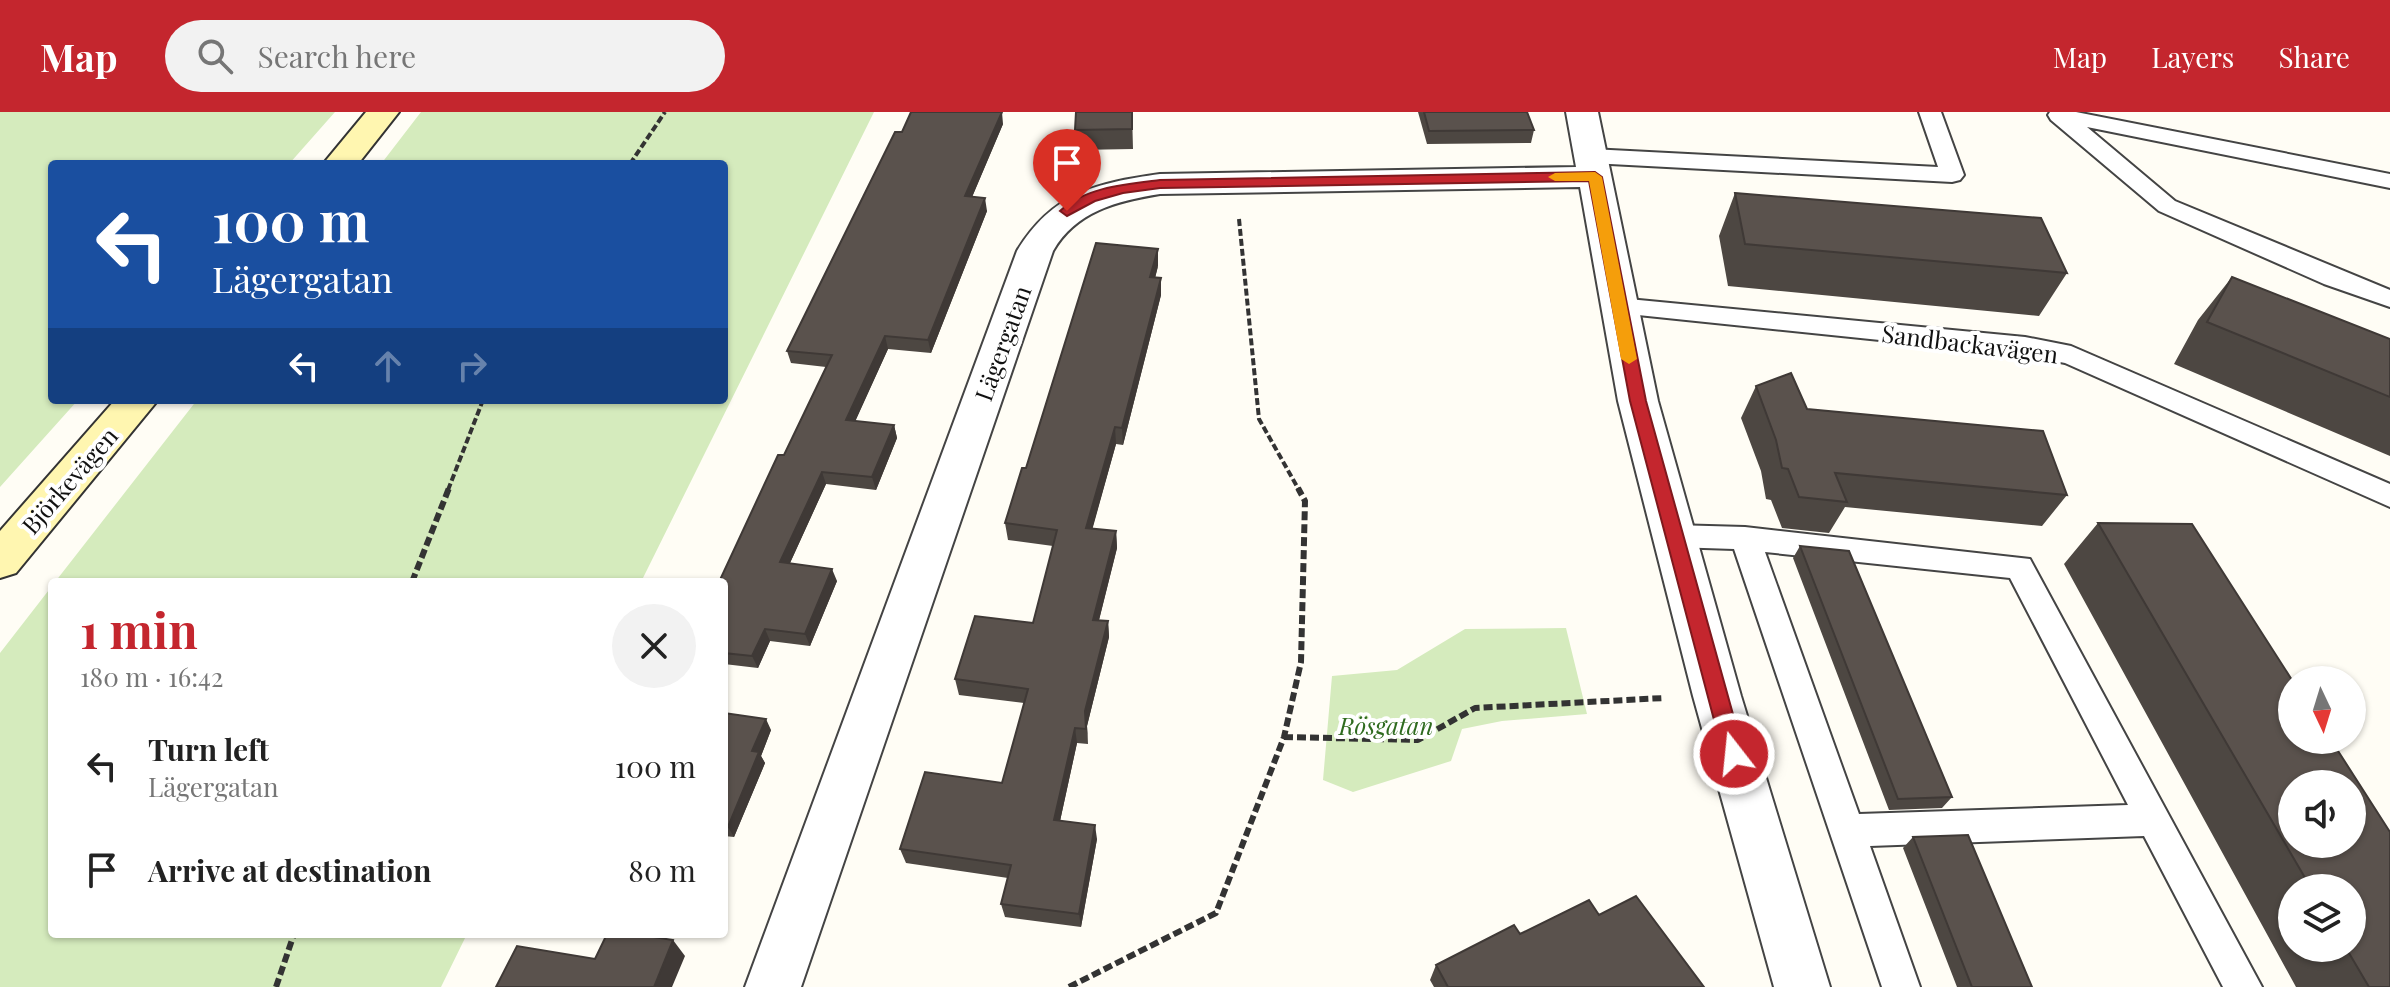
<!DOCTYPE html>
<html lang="en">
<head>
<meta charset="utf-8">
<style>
  :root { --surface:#fff; --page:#f2f2f2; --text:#222; --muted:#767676; --accent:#c4262e }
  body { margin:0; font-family:"Playfair Display",serif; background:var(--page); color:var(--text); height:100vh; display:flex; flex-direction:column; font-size:30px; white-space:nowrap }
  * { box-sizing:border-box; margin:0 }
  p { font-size:26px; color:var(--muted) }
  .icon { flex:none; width:44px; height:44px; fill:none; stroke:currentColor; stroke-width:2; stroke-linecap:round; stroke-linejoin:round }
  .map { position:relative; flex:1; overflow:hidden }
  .drawer { position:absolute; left:48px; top:466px; width:680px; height:360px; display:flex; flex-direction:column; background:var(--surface); border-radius:8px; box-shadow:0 2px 6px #0004 }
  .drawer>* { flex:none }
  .banner { position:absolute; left:48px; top:48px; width:680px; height:244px; border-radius:8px; box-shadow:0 2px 6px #0004; background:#1a4fa0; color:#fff; overflow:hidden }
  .needle { width:52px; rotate:176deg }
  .controls { position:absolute; left:2278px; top:554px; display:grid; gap:16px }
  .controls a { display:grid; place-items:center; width:88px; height:88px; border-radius:50%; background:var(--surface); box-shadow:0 2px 6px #0004; font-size:40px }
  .pin { position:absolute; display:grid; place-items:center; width:68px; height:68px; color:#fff; margin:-82px -34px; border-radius:50% 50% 50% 0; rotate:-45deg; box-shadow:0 0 8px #0007 }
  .pin .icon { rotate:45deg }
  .me { position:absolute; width:88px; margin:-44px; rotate:344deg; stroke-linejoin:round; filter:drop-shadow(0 0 6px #0008) }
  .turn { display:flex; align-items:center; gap:28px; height:168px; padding:0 32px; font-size:36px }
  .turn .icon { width:104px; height:104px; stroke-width:2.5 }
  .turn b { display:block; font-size:56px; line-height:68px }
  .lanes { display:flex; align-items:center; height:76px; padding:0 32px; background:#0003; justify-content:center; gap:40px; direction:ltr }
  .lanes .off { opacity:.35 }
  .round { display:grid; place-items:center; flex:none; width:84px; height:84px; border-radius:42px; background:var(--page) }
  .head { display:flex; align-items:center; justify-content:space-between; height:136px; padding:0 32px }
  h1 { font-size:48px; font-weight:700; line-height:60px; color:var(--accent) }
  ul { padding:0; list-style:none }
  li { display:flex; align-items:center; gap:24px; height:104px; padding:0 32px }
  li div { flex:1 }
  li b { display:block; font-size:30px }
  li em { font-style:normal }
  header { display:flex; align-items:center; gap:48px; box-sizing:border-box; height:112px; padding:0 40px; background:var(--accent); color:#fff }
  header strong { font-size:38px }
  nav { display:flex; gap:44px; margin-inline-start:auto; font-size:28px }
  .search { width:560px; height:72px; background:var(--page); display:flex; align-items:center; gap:20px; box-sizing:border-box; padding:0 28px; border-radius:44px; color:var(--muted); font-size:30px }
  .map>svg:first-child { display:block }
  .green { fill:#d5ebbd }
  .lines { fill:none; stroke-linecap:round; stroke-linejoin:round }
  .lane-casing { stroke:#444; stroke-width:4 }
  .street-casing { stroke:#444; stroke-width:4 }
  .secondary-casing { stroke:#333; stroke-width:4 }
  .path-far1 { stroke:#333; stroke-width:4; stroke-dasharray:7 3; stroke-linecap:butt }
  .path { stroke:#333; stroke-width:6; stroke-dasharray:9 4; stroke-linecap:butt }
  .lane { fill:#fff; fill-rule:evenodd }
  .street { fill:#fff; fill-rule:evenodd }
  .secondary { fill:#fff6b0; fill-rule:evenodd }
  .wall { fill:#4d4742; fill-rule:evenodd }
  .shaded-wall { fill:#3f3936 }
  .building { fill:#5a524d; stroke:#3f3936; stroke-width:2; fill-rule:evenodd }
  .route { fill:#c4262e; stroke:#7f191e; stroke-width:2 }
  .slow { fill:#f59e0b }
  .labels { text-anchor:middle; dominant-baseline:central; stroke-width:8; stroke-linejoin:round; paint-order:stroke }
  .street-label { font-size:24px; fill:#111; stroke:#fff }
  .park-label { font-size:24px; font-style:italic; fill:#2f6b1f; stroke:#fff }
</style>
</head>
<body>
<header>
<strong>Map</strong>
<div class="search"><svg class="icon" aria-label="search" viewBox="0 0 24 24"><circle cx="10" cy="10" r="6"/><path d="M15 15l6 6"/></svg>Search here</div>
<nav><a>Map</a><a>Layers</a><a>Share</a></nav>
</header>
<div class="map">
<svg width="2390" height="875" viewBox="0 0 2390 875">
  <rect width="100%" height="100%" fill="#fffdf5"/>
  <path class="green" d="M0,0H335L289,52H52V288H78L0,375Z
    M421,0H874L641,470H55L197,288H724V52H381Z
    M52,474V822H467L441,875H0V541Z
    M1566,516L1587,602L1502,609L1462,617L1451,649L1353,680L1323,668L1332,564L1397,558L1465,517Z"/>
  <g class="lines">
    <defs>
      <path id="lane" d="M1919,0H1941L1964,63L1960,68L1952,70L1591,51L1583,49L1580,44L1583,39L1591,37L1938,55Z
        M2050,0H2076L2390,62V76L2087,15L2175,89L2390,178V195L2324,172L2159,99L2051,8L2048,3Z
        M1618,186L2025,225L2071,234L2390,372V395L2065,251L2025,243L1609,200L1605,194L1609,188Z
        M1673,413L1745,415L2030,447L2262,875H2223L2144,724L1870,734L1920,875H1882L1734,437L1673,435L1662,432L1658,424L1662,416ZM1765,440L2010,466L2128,693L1859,702Z"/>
      <path id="street" d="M1566,0H1598L1658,289L1741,584L1830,875H1774L1693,584L1618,289L1580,75L1160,82C1117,89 1076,99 1053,139L801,875H745L1017,139C1052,81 1096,71 1160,62L1576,55Z"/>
      <path id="secondary" d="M366,0H399L358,52H323Z
        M115,288H158L16,461L0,466V419Z"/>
    </defs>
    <use href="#lane" class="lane-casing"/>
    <use href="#street" class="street-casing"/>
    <use href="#secondary" class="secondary-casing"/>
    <path class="path-far1" d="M630,52L665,0
      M1239,107L1259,307L1299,378
      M448,378L483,288"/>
    <path class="path" d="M412,470L449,376
      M1284,625L1418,628L1475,596L1664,586
      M276,875L294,822
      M1069,875L1216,801L1284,625L1301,550L1305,389L1298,376"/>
    <use href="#lane" class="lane"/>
    <use href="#street" class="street"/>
    <use href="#secondary" class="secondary"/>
  </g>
  <path class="wall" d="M1076,0H1132L1133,37L1077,38L1075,18Z
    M1418,0H1527L1534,18L1531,31L1427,32Z
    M1003,12L972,85L987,99L931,241L888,237L855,309L894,313L897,326L876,378L826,372L790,451L837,469L810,534L770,529L758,556L724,552V470L826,255L791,251L787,239L902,20Z
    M1735,81L2067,161L2039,204L1728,174L1719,124Z
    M1158,154L1155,166H1161V183L1123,333L1116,332L1092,417L1116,419L1117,436L1099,508L1108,509L1109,525L1087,614L1088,632L1077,631L1060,709L1097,727L1081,815L1005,805L1001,792L1008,766L906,751L900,737L1002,671L1024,591L959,583L955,567L1033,511L1053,434L1008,428L1005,411L1026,356Z
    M2232,165L2390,227V344L2174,252L2198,208Z
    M1756,274L1807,297L2067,383L2042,414L1845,395L1829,421L1782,416L1771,388L1766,387L1761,359L1741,306Z
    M2098,411L2192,412L2292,568V628H2331L2390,720V875H2296L2064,452ZM2292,672H2352V732H2292ZM2292,776H2352V836H2292Z
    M1800,434L1952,685L1942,696L1889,698L1793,446Z
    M724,601L771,618L761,644L765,651L734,725L724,724Z
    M1913,725L2032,875H1957L1903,736Z
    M1599,803L1704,875H1434L1430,868L1436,853L1520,822Z"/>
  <path class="shaded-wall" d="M1002,0L1003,12L967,97L965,84Z
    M985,86L987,99L931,241L928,228Z
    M1158,137V154L1151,182L1150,165Z
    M1161,166V183L1123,333L1122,316Z
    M885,224L888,237L850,321L846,308Z
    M894,313L897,326L876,378L872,365Z
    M1115,315L1116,332L1088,433L1086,416Z
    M822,360L826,372L785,462L780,450Z
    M1116,419L1117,436L1095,524L1093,508Z
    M832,457L837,469L810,534L805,522Z
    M1108,509L1109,525L1087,614L1088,632L1085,599Z
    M765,517L770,529L758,556L752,544Z
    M766,607L771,618L761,644L765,651L734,725L728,715L752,639Z
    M1075,616L1077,631L1057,723L1054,708Z
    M1095,713L1097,727L1081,815L1079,802Z
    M673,828L685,844L672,875H654Z"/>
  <path class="building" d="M911,0H1002L965,84L985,86L928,228L885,224L846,308L894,313L872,365L822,360L780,450L832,457L805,522L765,517L752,544L724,541V470H719L778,343H784L832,243L787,239L895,20H902Z
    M1076,0H1132V17L1075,18Z
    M1424,0H1527L1534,18L1429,19Z
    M1735,81L2041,106L2067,161L1745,132Z
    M1096,131L1158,137L1150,165L1161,166L1122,316L1115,315L1086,416L1116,419L1093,508L1108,509L1085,599L1086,617L1075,616L1054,708L1095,713L1079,802L1001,792L1011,753L900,737L925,660L1002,671L1028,577L955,567L975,504L1033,511L1057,418L1005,411L1022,356H1026Z
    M2232,165L2390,227V285L2207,210Z
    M1791,261L1807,297L2043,319L2067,383L1835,361L1847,390L1799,385L1788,357L1782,356L1776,328L1756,274Z
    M2098,411L2192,412L2292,568V628H2331L2390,720V875H2369L2346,836H2352V776H2311ZM2292,672H2352V732H2292Z
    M1800,434L1849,439L1952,685L1898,687Z
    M724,601L766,607L752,639L759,640L728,715L724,714Z
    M1968,723L2032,875H1972L1913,725Z
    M1636,784L1704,875H1448L1436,853L1514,813L1520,822L1589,788L1599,803Z
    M607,822H634L673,828L654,875H496L517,834L595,847Z"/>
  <path class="route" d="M1595,60L1602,65L1646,289L1744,642L1741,649L1734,651L1726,649L1723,642L1630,289L1589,69L1160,76L1123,81L1095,89L1067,104L1060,99C1085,75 1127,72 1160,68Z"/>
  <path class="slow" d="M1595,60L1602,65L1637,247L1629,252L1621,247L1589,69H1555L1548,65L1555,61Z"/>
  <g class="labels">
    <g class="street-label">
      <text transform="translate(1002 231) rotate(-70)">Lägergatan</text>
      <text transform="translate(1970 231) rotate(7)">Sandbackavägen</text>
      <text transform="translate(69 368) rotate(-49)">Björkevägen</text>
    </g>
    <g class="park-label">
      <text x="1386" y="613">Rösgatan</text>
    </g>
  </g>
</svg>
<div class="controls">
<a><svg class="needle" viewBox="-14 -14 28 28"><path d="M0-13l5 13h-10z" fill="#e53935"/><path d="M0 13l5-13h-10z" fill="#767676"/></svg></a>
<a><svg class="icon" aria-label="sound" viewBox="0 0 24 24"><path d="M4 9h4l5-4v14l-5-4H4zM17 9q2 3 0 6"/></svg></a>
<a><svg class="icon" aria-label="layers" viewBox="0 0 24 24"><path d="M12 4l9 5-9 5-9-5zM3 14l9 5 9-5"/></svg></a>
</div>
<div class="pin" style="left:1067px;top:99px;background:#d93025"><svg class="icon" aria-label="arrive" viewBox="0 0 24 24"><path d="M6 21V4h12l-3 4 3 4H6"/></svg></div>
<svg class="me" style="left:1734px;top:642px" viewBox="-20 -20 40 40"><circle r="17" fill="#c4262e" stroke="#fff" stroke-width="3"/><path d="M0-11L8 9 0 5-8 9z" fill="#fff"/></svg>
<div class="banner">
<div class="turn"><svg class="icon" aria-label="left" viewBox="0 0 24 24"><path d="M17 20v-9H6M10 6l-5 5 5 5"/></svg><div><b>100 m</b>Lägergatan</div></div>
<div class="lanes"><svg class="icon" aria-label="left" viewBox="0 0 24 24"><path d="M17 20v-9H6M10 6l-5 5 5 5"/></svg><svg class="icon off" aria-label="ahead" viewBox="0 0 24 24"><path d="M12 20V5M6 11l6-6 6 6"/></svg><svg class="icon off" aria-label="right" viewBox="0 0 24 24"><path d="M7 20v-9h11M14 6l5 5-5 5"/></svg></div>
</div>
<section class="drawer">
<div class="head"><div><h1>1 min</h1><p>180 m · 16:42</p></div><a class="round"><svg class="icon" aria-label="close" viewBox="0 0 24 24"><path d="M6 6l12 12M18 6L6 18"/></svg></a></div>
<ul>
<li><svg class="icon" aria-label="left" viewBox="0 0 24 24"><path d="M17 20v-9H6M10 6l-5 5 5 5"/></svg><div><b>Turn left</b><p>Lägergatan</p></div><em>100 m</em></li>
<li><svg class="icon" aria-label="arrive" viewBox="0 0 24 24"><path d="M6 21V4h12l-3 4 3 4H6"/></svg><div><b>Arrive at destination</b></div><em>80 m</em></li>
</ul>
</section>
</div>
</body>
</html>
